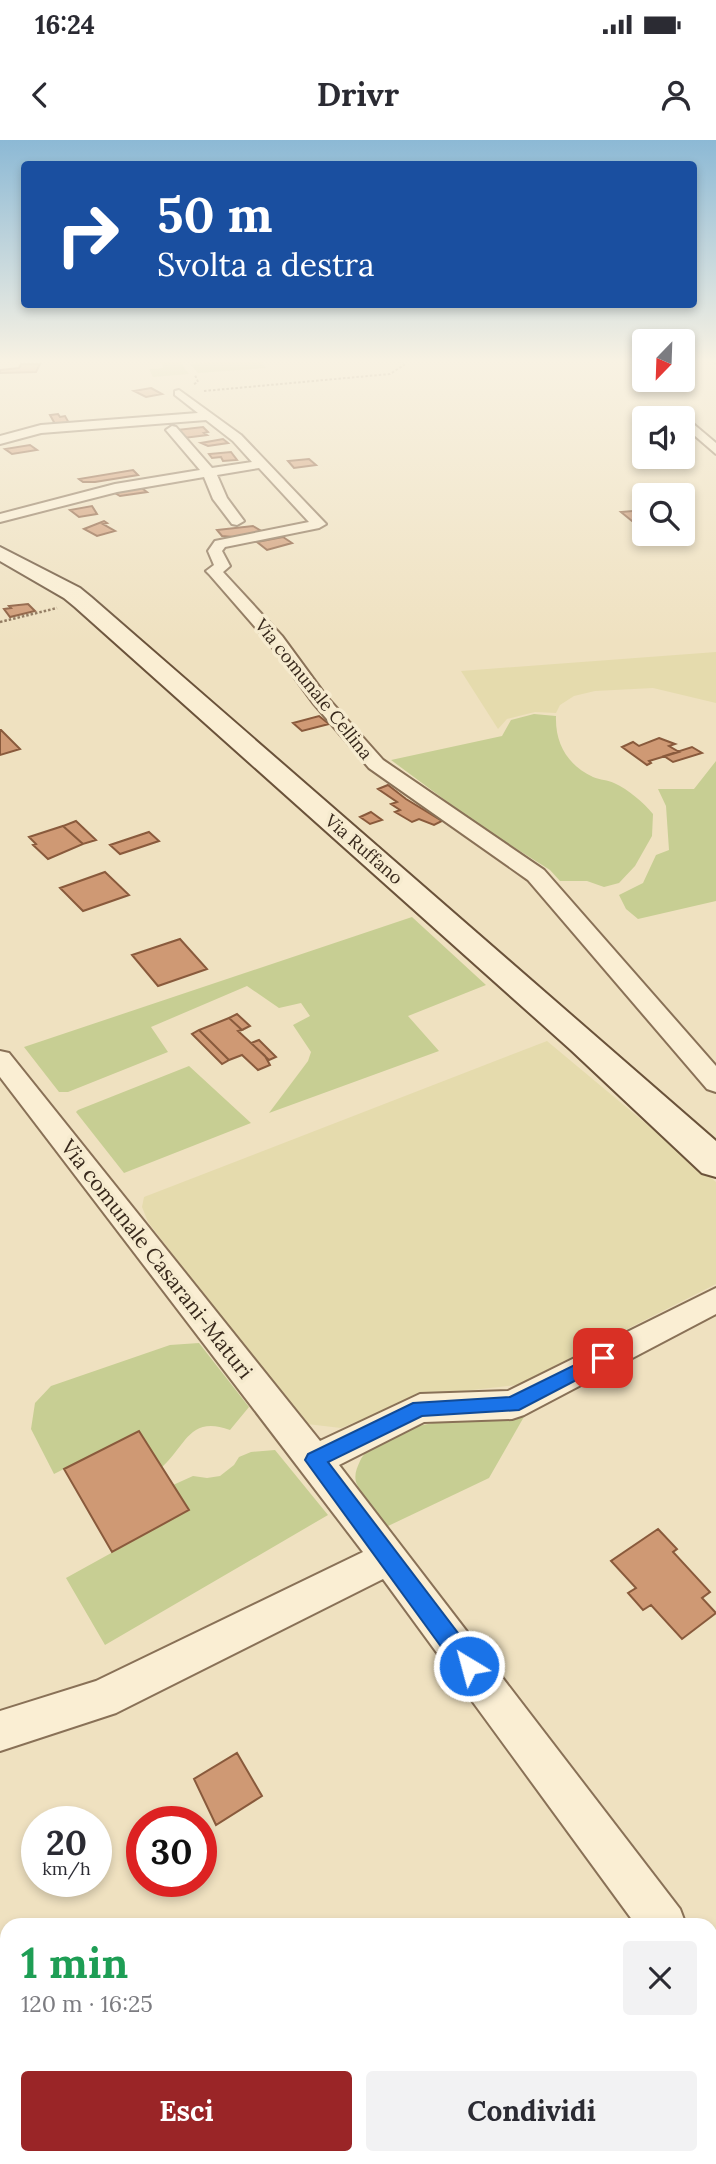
<!DOCTYPE html>
<html lang="it">
<head>
<meta charset="utf-8">
<style>
  :root { --surface:#fff; --page:#f2f2f3; --text:#2b2b33; --muted:#7c7c81; --accent:#9a2527 }
  body { margin:0; font-family:Lora,serif; background:var(--page); color:var(--text); height:100vh; display:flex; flex-direction:column; font-size:26px; white-space:nowrap }
  * { box-sizing:border-box; margin:0 }
  p { font-size:23px; color:var(--muted) }
  .icon { flex:none; width:38px; height:38px; fill:none; stroke:currentColor; stroke-width:2; stroke-linecap:round; stroke-linejoin:round }
  .map { position:relative; flex:1; overflow:hidden }
  .drawer { position:absolute; left:0px; top:1778px; width:718px; height:247px; display:flex; flex-direction:column; background:var(--surface); border-radius:21px 21px 0 0; box-shadow:0 4px 10px #0003 }
  .drawer>* { flex:none }
  .top-card { position:absolute; left:21px; top:21px; width:676px; height:147px; border-radius:7px; box-shadow:0 4px 10px #0003; background:#1a4fa0; color:#fff; overflow:hidden }
  .needle { width:46px; rotate:203deg }
  .tools { position:absolute; left:632px; top:189px; display:grid; gap:14px }
  .tools a { display:grid; place-items:center; width:63px; height:63px; border-radius:7px; background:var(--surface); box-shadow:0 4px 10px #0003; font-size:35px }
  .speed { position:absolute; left:21px; top:1666px; display:flex; gap:14px; font-size:35px; font-weight:700; text-align:center }
  .speed>* { display:grid; place-content:center; width:91px; height:91px; border-radius:50%; background:var(--surface); box-shadow:0 4px 10px #0003; line-height:1 }
  .speed small { font-size:18px; font-weight:400 }
  .speed .limit { border:10px solid #d22; background:#fff; color:#111 }
  .pin { position:absolute; display:grid; place-items:center; width:60px; height:60px; color:#fff; margin:-30px; border-radius:14px; box-shadow:0 4px 10px #0006 }
  .me { position:absolute; width:77px; margin:-38px; rotate:323deg; stroke-linejoin:round; filter:drop-shadow(0 0 5px #0008) }
  .turn { display:flex; align-items:center; gap:24px; height:147px; padding:0 21px; font-size:32px }
  .turn .icon { width:91px; height:91px; stroke-width:2.5 }
  .turn b { display:block; font-size:49px; line-height:60px }
  .round { display:grid; place-items:center; flex:none; width:74px; height:74px; border-radius:7px; background:var(--page) }
  .overview { display:flex; align-items:center; justify-content:space-between; height:119px; padding:0 21px }
  h1 { font-size:42px; font-weight:700; line-height:52px; color:#1e9e55 }
  .cta { display:flex; gap:14px; margin-top:auto; padding:14px 21px }
  .cta a { flex:1; height:80px; border-radius:7px; background:var(--accent); color:#fff; font-size:28px; font-weight:700; line-height:80px; text-align:center }
  .cta a+a { background:var(--page); color:var(--text) }
  .status { display:flex; justify-content:space-between; align-items:center; height:49px; padding:0 35px; background:var(--surface); direction:ltr }
  .status svg { height:19px; fill:currentColor }
  header { display:flex; justify-content:space-between; align-items:center; height:91px; padding:0 21px; background:var(--surface); font-size:32px; font-weight:700 }
  .map>svg:first-child { display:block }
  .farmland { fill:#e5dbad }
  .green { fill:#c7ce93 }
  .building { fill:#cf9974; stroke:#895a3c; stroke-width:2 }
  .lines { fill:none; stroke-linecap:round; stroke-linejoin:round }
  .street-casing { stroke:#897157; stroke-width:4 }
  .secondary-casing { stroke:#6a523a; stroke-width:4 }
  .path-far1 { stroke:#897157; stroke-width:2; stroke-dasharray:2.5 2; stroke-linecap:butt }
  .path { stroke:#897157; stroke-width:2.5; stroke-dasharray:2.5 2; stroke-linecap:butt }
  .street { fill:#faeed3; fill-rule:evenodd }
  .secondary { fill:#faeed3; fill-rule:evenodd }
  .route { fill:#1a73e8; stroke:#114b97; stroke-width:2 }
  .labels { text-anchor:middle; dominant-baseline:central; stroke-width:7; stroke-linejoin:round; paint-order:stroke }
  .far-street-label { font-size:18px; fill:#38291c; stroke:#f6ebcf }
  .street-label { font-size:21px; fill:#38291c; stroke:#f6ebcf }
</style>
</head>
<body>
<div class="status"><b>16:24</b><svg viewBox="0 0 49 12"><path d="M0 12V9h3v3zM5 12V6h3v6zM10 12V3h3v9zM15 12V0h3v12zM26 1h20v11H26zM47 4h2v5h-2z"/></svg></div>
<header><svg class="icon" aria-label="back" viewBox="0 0 24 24"><path d="M15 5l-7 7 7 7"/></svg>Drivr<svg class="icon" aria-label="person" viewBox="0 0 24 24"><circle cx="12" cy="8" r="4"/><path d="M4 21q1-7 8-7t8 7"/></svg></header>
<div class="map">
<svg width="716" height="2024" viewBox="0 0 716 2024">
  <rect width="100%" height="100%" fill="#efe1c0"/>
  <path class="farmland" d="M716,512V563L653,548L595,551L574,556L560,565L556,573L535,572L507,579L498,589L461,531Z
    M547,901L716,1042V1144L517,1245L419,1256L341,1288L307,1284L295,1274L148,1082L142,1067L144,1057Z"/>
  <path class="green" d="M163,219H192L181,223L189,234L153,237L149,229L163,228L161,220Z
    M258,219L266,228L198,233L190,224Z
    M534,574L556,576C555,603 567,625 593,637C600,640 608,640 614,643C629,650 643,662 653,674L652,696L635,726L619,743L604,747L587,741H560L550,730L480,686L391,620L502,596L511,580Z
    M716,621V761L638,779L626,769L619,755L643,743L656,715L669,710L666,666L658,649H694Z
    M412,777L486,845L408,876L439,911L269,973L308,921L311,912L293,885L310,876L301,863L279,868L247,846L151,887L168,912L68,952H59L24,907Z
    M189,926L251,983L124,1033L76,972L78,970Z
    M199,1203L249,1267L230,1290C189,1275 186,1306 162,1327L139,1291L54,1334L31,1289L35,1263L51,1246L170,1205Z
    M525,1275L489,1338L386,1387C377,1374 361,1356 356,1342C354,1334 357,1328 360,1321C381,1279 483,1276 525,1275Z
    M275,1310L328,1375L105,1505L66,1438L189,1370L173,1345L193,1336L207,1338L220,1336L234,1325L239,1317L251,1312Z"/>
  <path class="building" d="M21,224H40L36,232L0,233V230L19,228Z
    M151,248L162,254L146,257L134,251Z
    M58,274L60,277L65,276L69,283L55,284L50,275Z
    M203,287L208,292L204,293L207,295L184,298L177,290Z
    M223,299L228,303L208,306L201,303Z
    M30,305L37,310L12,314L5,309Z
    M231,312L237,320L223,321L221,317L212,318L209,314Z
    M309,319L316,325L294,328L288,321Z
    M133,330L138,335L95,342H83L79,339Z
    M139,346L147,352L120,356L113,352Z
    M92,366L97,374L79,377L70,370Z
    M644,370V380L632,381L621,372Z
    M104,381L107,383L103,384L115,391L97,396L84,389Z
    M253,386L263,392L233,397L222,396L217,390Z
    M283,397L292,403L267,410L257,402Z
    M28,464L35,471L10,477L4,469L11,468L9,466Z
    M319,576L329,584L302,591L293,583Z
    M0,590H1L20,609L0,615Z
    M659,598L675,604L669,606L679,612L649,621L651,623L647,625L622,607L633,602L639,606Z
    M692,607L702,613L673,622L664,616Z
    M388,645L406,659L442,681L434,685L419,679L412,682L395,672L400,670L391,664L397,662L378,649Z
    M371,672L382,680L370,684L360,677Z
    M76,681L96,700L83,704L63,686Z
    M63,686L83,704L48,719L33,705L36,704L29,697Z
    M149,692L159,701L120,714L110,705Z
    M105,732L129,755L83,771L60,748Z
    M180,799L207,829L158,846L132,815Z
    M237,874L250,886L242,890L229,878Z
    M229,878L242,890L238,891L265,916L270,925L258,930L242,915L229,920L199,890Z
    M199,890L229,920L222,924L192,894Z
    M259,900L276,917L269,920L251,903Z
    M139,1291L189,1370L112,1412L64,1329Z
    M658,1389L677,1409L673,1412L710,1452L702,1458L716,1473L682,1499L651,1465L643,1470L628,1453L636,1448L611,1421Z
    M237,1613L262,1656L216,1685L194,1639Z
    M588,2018H670L674,2024H580Z"/>
  <g class="lines">
    <defs>
      <path id="street" d="M179,250L241,295L326,384L319,388L225,407L222,411L230,426L223,432L282,496L326,556L383,620L544,730L716,926V952L707,949L528,740L369,628L314,564L270,504L209,434L206,431L214,425L208,411L215,401L309,382L259,328L217,335L227,358L244,381L237,385L232,384L213,359L204,337L117,352L0,382V374L115,344L200,330L166,290L172,286L176,287L212,328L252,322L233,301L206,280L41,293L0,304V296L41,285L198,273L175,255V251Z
        M691,282L716,303V314L687,289L685,286Z
        M0,911L9,913L320,1301L420,1254L508,1251L716,1148V1174L524,1275L512,1279L424,1282L339,1325L680,1769L686,1785H636L383,1439L116,1573L0,1611V1571L96,1541L363,1412L0,937Z
        M710,1824L716,1826V1878L710,1876Z"/>
      <path id="secondary" d="M0,407L80,448L91,457L716,1001V1037L702,1033L571,910L75,467L64,458L0,421Z"/>
    </defs>
    <use href="#street" class="street-casing"/>
    <use href="#secondary" class="secondary-casing"/>
    <path class="path-far1" d="M712,219L716,224
      M194,244L198,242L195,235
      M204,251L390,234L404,225L398,219"/>
    <path class="path" d="M0,482L57,468"/>
    <use href="#street" class="street"/>
    <use href="#secondary" class="secondary"/>
  </g>
  <linearGradient id="sky" x2="0" y2="1"><stop stop-color="#8cb9d5"/><stop offset="0.44" stop-color="#f8f2e3"/><stop offset="1" stop-color="#f8f2e3" stop-opacity="0"/></linearGradient>
  <rect width="716" height="502" fill="url(#sky)"/>
  <path class="route" d="M603,1211L609,1213L612,1218L609,1223L519,1270L422,1276L328,1322L477,1518L480,1526L477,1534L469,1537L461,1534L305,1320L308,1314L413,1263L510,1257Z"/>
  <g class="labels">
    <g class="far-street-label">
      <text transform="translate(314 549) rotate(51)">Via comunale Cellina</text>
      <text transform="translate(364 709) rotate(41)">Via Ruffano</text>
    </g>
    <g class="street-label">
      <text transform="translate(157 1119) rotate(52)">Via comunale Casarani-Maturi</text>
    </g>
  </g>
</svg>
<div class="tools">
<a><svg class="needle" viewBox="-14 -14 28 28"><path d="M0-13l5 13h-10z" fill="#e53935"/><path d="M0 13l5-13h-10z" fill="#7c7c81"/></svg></a>
<a><svg class="icon" aria-label="sound" viewBox="0 0 24 24"><path d="M4 9h4l5-4v14l-5-4H4zM17 9q2 3 0 6"/></svg></a>
<a><svg class="icon" aria-label="search" viewBox="0 0 24 24"><circle cx="10" cy="10" r="6"/><path d="M15 15l6 6"/></svg></a>
</div>
<div class="speed"><div>20<small>km/h</small></div><div class="limit">30</div></div>
<div class="pin" style="left:603px;top:1218px;background:#d93025"><svg class="icon" aria-label="arrive" viewBox="0 0 24 24"><path d="M6 21V4h12l-3 4 3 4H6"/></svg></div>
<svg class="me" style="left:469px;top:1526px" viewBox="-20 -20 40 40"><circle r="17" fill="#1a73e8" stroke="#fff" stroke-width="3"/><path d="M0-11L8 9 0 5-8 9z" fill="#fff"/></svg>
<div class="top-card">
<div class="turn"><svg class="icon" aria-label="right" viewBox="0 0 24 24"><path d="M7 20v-9h11M14 6l5 5-5 5"/></svg><div><b>50 m</b>Svolta a destra</div></div>
</div>
<section class="drawer">
<div class="overview"><div><h1>1 min</h1><p>120 m · 16:25</p></div><a class="round"><svg class="icon" aria-label="close" viewBox="0 0 24 24"><path d="M6 6l12 12M18 6L6 18"/></svg></a></div>
<div class="cta"><a>Esci</a><a>Condividi</a></div>
</section>
</div>
</body>
</html>
